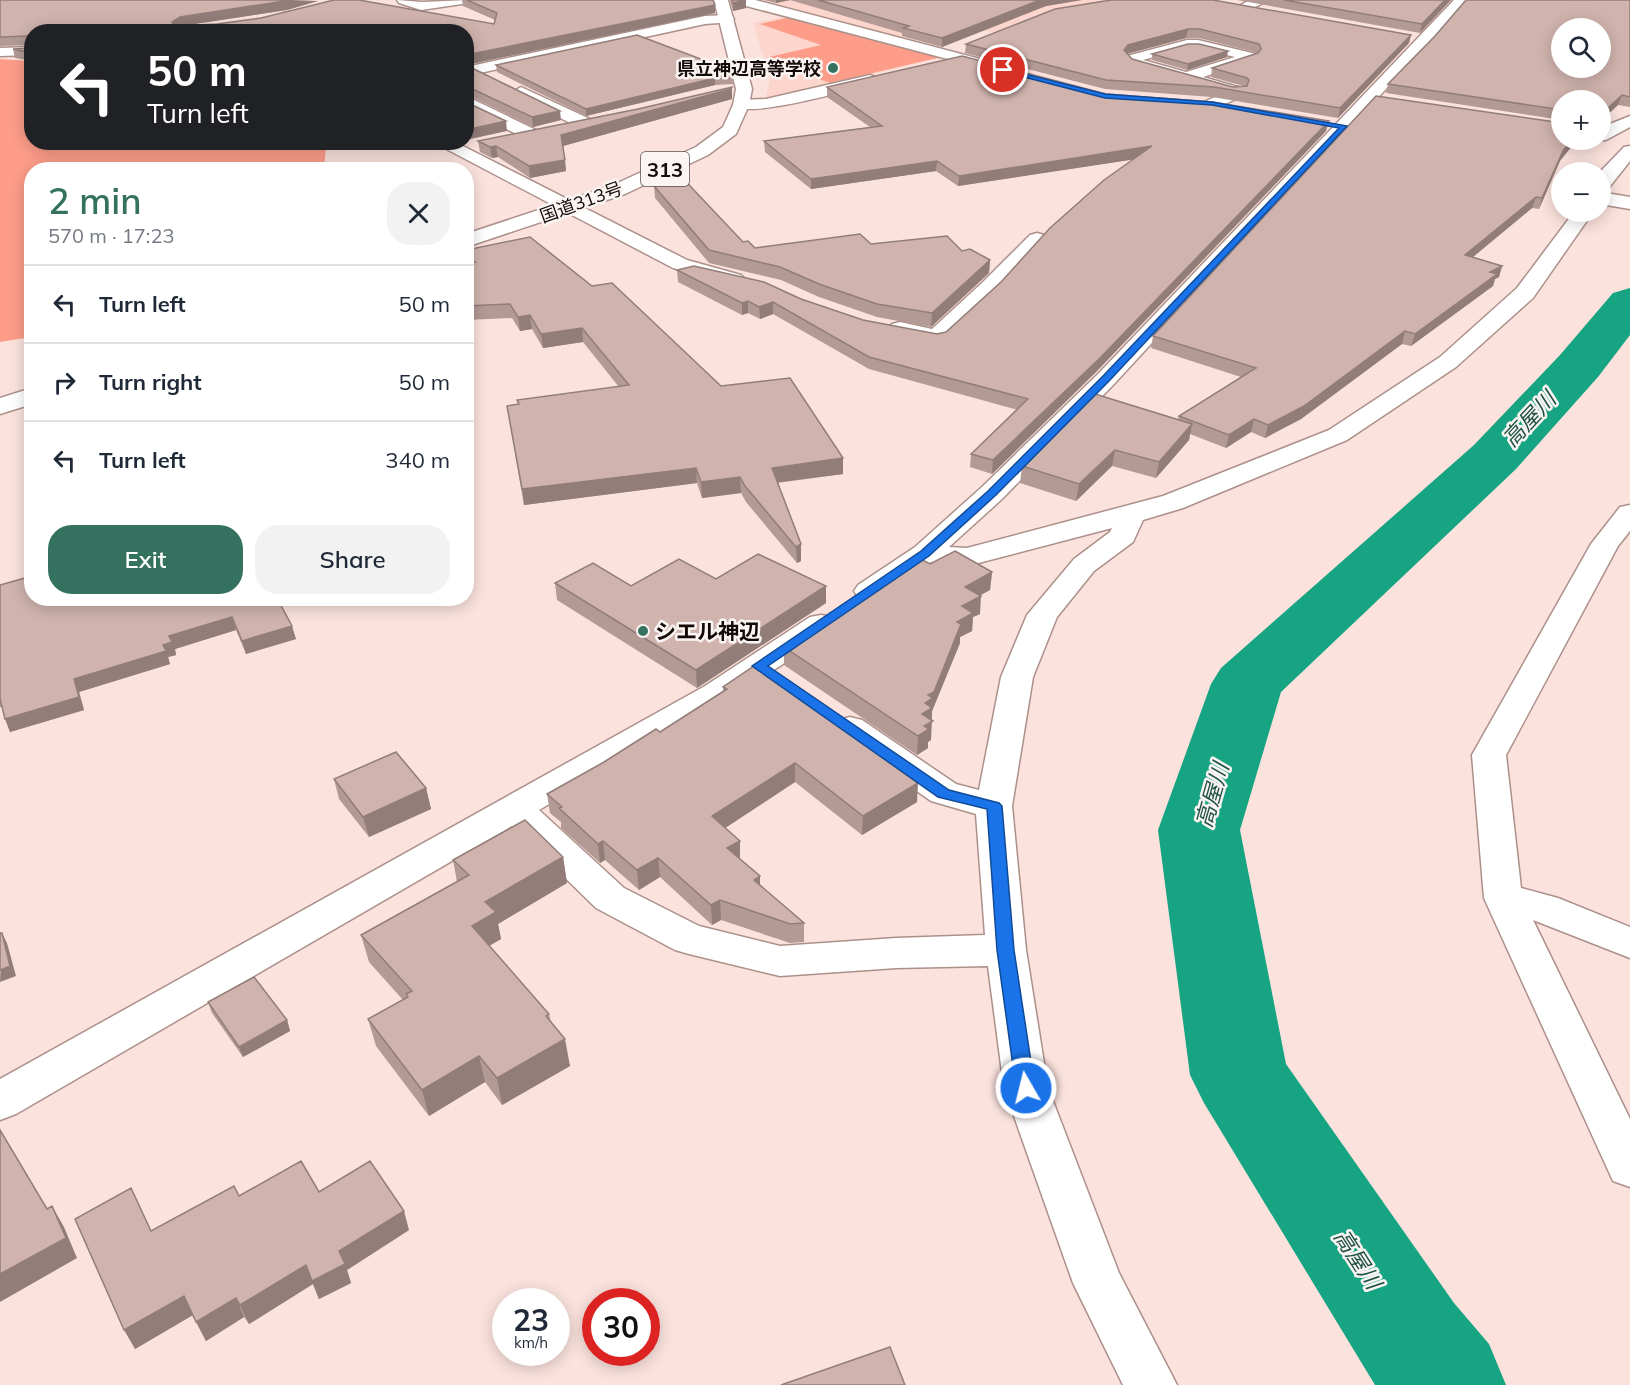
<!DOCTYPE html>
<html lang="en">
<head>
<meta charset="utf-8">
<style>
  :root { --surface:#fff; --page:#f2f2f3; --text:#1f2937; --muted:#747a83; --line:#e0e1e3; --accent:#34725f }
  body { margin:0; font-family:Mulish,"Noto Sans JP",sans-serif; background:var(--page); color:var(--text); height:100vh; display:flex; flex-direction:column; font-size:22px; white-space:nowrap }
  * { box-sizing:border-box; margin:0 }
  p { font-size:20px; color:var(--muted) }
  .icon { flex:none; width:33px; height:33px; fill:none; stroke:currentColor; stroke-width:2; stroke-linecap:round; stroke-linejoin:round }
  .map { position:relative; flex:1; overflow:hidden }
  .sheet { position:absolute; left:24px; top:162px; width:450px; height:444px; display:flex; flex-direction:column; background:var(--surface); border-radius:24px; box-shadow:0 3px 15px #0003 }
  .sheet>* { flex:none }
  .guide { position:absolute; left:24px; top:24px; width:450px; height:126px; border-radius:24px; box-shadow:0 3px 15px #0003; background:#202124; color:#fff; overflow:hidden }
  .buttons { position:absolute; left:1551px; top:18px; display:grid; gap:12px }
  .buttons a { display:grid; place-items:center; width:60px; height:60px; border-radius:50%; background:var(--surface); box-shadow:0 3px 15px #0003; font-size:30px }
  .speed { position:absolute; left:492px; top:1288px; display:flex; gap:12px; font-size:30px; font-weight:700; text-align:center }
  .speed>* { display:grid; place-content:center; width:78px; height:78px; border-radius:50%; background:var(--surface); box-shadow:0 3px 15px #0003; line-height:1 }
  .speed small { font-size:15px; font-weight:400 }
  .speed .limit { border:9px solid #d22; background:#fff; color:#111 }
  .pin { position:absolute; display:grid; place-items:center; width:51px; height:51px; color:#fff; margin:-26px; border:3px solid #fff; border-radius:50%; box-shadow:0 2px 6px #0007 }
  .me { position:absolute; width:66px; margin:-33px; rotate:352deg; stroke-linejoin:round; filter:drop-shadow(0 0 4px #0008) }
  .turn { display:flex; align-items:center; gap:21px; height:126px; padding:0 24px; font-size:27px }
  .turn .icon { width:78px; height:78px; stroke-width:2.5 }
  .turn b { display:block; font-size:42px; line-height:51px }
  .round { display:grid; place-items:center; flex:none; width:63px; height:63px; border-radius:24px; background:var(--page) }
  .headline { display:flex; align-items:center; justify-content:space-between; height:102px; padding:0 24px }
  h1 { font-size:36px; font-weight:600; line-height:45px; color:var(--accent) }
  .primary-button { display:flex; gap:12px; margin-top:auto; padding:12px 24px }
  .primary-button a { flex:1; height:69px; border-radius:24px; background:var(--accent); color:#fff; font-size:24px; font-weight:600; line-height:69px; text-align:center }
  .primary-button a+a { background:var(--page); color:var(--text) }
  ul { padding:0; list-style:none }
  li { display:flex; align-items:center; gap:18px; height:78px; padding:0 24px; border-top:2px solid var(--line) }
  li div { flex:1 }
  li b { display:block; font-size:22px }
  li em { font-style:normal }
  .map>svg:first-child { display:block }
  .built { fill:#fcd5cc }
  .green { fill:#fd9d89 }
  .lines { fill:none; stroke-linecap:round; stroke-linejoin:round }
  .river { fill:#16a482; fill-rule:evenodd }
  .minor-casing { stroke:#ac908a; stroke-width:3 }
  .tertiary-casing { stroke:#ac908a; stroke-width:3 }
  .trunk-casing { stroke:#ac908a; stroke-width:3 }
  .minor { fill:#fff; fill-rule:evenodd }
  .tertiary { fill:#fff; fill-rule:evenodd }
  .trunk { fill:#fff; fill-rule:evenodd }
  .wall { fill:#b39a95; fill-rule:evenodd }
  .shaded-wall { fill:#927d79 }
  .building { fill:#d0b3ad; stroke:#927d79; stroke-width:1.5; fill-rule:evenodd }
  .route { fill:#1a73e8; stroke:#114b97; stroke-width:1.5 }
  .poi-dot { fill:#34725f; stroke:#faf4f3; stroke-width:2 }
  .labels { text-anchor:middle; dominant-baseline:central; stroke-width:5; stroke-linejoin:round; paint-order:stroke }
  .far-poi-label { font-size:18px; font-weight:bold; fill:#140a08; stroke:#faf4f3; text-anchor:end }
  .far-street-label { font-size:18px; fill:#140a08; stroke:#faf4f3 }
  .shield { fill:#faf4f3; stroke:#59504e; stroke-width:1.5 }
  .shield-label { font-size:20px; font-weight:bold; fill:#140a08 }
  .poi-label { font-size:21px; font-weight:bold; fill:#140a08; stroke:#faf4f3; text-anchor:start }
  .water-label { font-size:22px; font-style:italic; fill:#1f5243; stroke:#faf4f3 }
</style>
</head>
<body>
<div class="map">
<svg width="1630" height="1385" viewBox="0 0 1630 1385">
  <rect width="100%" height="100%" fill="#fbe2dd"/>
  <path class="built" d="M748,0H1109L1035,15L995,33L968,27L910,42Z
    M788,16L946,57L772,98L766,97L770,79L753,23Z"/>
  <path class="green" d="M791,17L941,57L830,83L768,61L769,57L821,45L760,24Z
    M0,59L31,61L32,142H322L326,148L324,169L32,170L31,337L0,342Z"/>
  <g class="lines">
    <path class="river" d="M1630,288V335L1598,377L1516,469L1281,692L1240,830L1286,1064L1454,1303L1489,1344L1506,1385H1375L1204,1103L1190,1075L1158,830L1211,684L1221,668L1474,445L1560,355L1613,293Z"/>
    <defs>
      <path id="minor" d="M397,0L422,2L469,0L462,4L421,10L399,3Z
        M733,0H755L1007,66L1010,69L1007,72H997L735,3Z
        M1250,0H1269L1251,9H1241L1239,6Z
        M1454,0H1468L1115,383L1002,499L949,547L967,548L1163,496L1329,430L1440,357L1517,288L1574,212H1593L1533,298L1456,367L1347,440L1183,508L1143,520L1133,542L1094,571L1057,617L1033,677L1012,806L1026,950L1048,1088L1119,1273L1177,1385H1123L1073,1283L1004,1088L988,966L896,968L780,976L689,954L675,950L596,908L512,826L16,1114L0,1120V1079L705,686L810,617L821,615L832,617L837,624L832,631L729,700L539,810L624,888L699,926L780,946L896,938L985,935L976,814L931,801L838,736L833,728L838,720L850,717L862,720L956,784L979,790L1001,677L1027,615L1074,559L1110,532L1112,528L967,566L931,562L880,597L869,600L858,597L854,591L858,585L915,547L982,487L1099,373Z
        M727,15L732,16L734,19L732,22L705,24L466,76V67L705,16Z
        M1187,40H1198L1256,54L1258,57L1256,60L1203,77L1245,89L1247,92L1245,95L1218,107H1206L1204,104L1206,101L1224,93L1131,66L1125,59L1127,56ZM1187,48H1198L1235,57L1186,72L1143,60Z
        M32,47V55L0,56V48Z
        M870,75L875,77L878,80L875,83C853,89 746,120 733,105L741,100L766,99Z
        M521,87L590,119L592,123L584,128L578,127L515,95L513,92Z
        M466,96L536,130L538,134L536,138H524L466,108Z
        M1630,116V127L1606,140H1594H1600V128Z
        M433,142H455L687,260L741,275L745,279L741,283L734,285L673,268Z
        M1630,146V161L1607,190L1600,191V172L1624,147Z
        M1037,233L1044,235L1047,239L1044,243L999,292L945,342C929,346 908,338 892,334L889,329L892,324L900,322L932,329L983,282L1030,235Z
        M1630,505V531L1618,546L1506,755L1521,888L1558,898L1630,927V958L1533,920L1630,1119V1187L1613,1181L1484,898L1472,755L1591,544L1620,507Z"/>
      <path id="tertiary" d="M1600,192L1630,197V209L1600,204Z"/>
      <path id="trunk" d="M714,0H728L752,89L749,105L736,134L708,155L625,194L466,247V234L611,186L696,147L723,127L733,105L736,89Z
        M32,388V404L0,414V398Z"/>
    </defs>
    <use href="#minor" class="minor-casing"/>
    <use href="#tertiary" class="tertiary-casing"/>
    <use href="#trunk" class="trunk-casing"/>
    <use href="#minor" class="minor"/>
    <use href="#tertiary" class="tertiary"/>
    <use href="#trunk" class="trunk"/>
  </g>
  <path class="wall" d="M0,0L318,1L287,10L186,25L494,24L495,20L463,6L462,0H713L715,13L466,65V32H32V61L15,58L13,49L31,48V45L0,46Z
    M730,0H746V8L733,11Z
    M764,0H790L776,3Z
    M790,0H1082L1046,6L942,47L902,36V33Z
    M1111,0L1411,35L1409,43L1338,118L1212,97L1105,89L965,53L966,44ZM1186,38H1199L1258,53L1212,68L1211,77L1244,86L1233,87L1132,59L1127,54Z
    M1237,0H1451L1420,33Z
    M1630,0V107L1618,105L1603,119L1600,118V100H1562V120L1386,93L1388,84L1435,36Z
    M1152,54L1227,57L1187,70L1152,60Z
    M496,65L732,78L733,84L715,85L586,116L497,72Z
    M466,68L561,120L533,127L466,94Z
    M827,87L1106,94L1326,131L1097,371L992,474L970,467L971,454L1018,410L869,369L773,314L760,319L748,313L742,315L678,282L677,270L801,299L863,320L937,334L946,332L1134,159L958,186L936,171L811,189L765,152L764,141L870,127L827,97Z
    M732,97V99L563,146L566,171L530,178L498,157L492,158L480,152L478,141Z
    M1560,161L1539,209L1532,208L1473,257L1502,266L1499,277L1495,279L1493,286L1411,346L1402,344L1301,419L1265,438L1251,432L1226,448L1190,434L1189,440L1156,478L1112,466L1076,501L1020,483L1022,466L1178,419L1179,416L1241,377L1151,348L1153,336Z
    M654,186L743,242L755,248L871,244L962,251L990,260L989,273L931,327L877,317L819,297L781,280L709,263L655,198Z
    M466,250L592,286L721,386L843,458V474L777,483L801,544V561L797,563L746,502L741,493L702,498L697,483L524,505L507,406L518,404L517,400L619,387L583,342L543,348L532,329L520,331L512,318L466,320Z
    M930,564L992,572L990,590L980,595V614L973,617L972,631L960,637V643L932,711L931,740L928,742V748L917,755L784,665V647Z
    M716,579L826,586V603L697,688L557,600L555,583L631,586Z
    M0,585L277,598L296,639L246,654L236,630L175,649L176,655L168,657L170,664L79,692L84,710L10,732L2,707H0Z
    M723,687L886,753V759L917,802L862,835L795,782L725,828L740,860L760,876V885L804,923V942L790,943L721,920L712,925L660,877L639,890L605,860L600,863L561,828V822L550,813L547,794L660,732L723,691Z
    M334,779L426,788L431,809L369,837L339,799Z
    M563,857L567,883L498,924L501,939L489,946L549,1014L551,1022L570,1066L502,1105L485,1082L429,1116L376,1046L368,1019L403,1000L369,962L361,935L457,882L453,860Z
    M208,1002L287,1020L290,1031L243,1057L212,1013Z
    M319,1192L409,1230L347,1270L351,1283L319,1299L313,1284L249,1324L244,1317L206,1341L193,1315L135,1349L152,1231L239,1196Z"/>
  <path class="shaded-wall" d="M291,0L318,1L287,10L182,26L174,30L172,22L180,17Z
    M746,0V8L733,11V3Z
    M776,0H790L776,3Z
    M1040,0H1082L1046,6L942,47V38Z
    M1445,0H1451L1420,33L1422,24Z
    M715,5V13L466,65V55Z
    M1188,29L1186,38L1126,54L1124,50L1128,45Z
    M1411,35L1409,43L1338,118L1340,108Z
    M1228,51L1227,57L1187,70L1188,64Z
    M715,78V85L586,116V109Z
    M732,87V99L563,146L561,135Z
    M1622,95L1618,105L1603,119L1607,109Z
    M560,111L561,120L533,127L532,117Z
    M506,121L507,131L466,140V130Z
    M1329,121L1326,131L1097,371L992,474L993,460Z
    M1572,140H1577L1560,161L1539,209L1542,198L1563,151Z
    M496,146L498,157L492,158L490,147Z
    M1152,146L1150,157L958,186L959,176Z
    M565,160L566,171L530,178L529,166Z
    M937,161L936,171L811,189V179Z
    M1536,197L1532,208L1462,266L1465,255Z
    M990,260L989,273L931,327L932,313Z
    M1502,266L1499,277L1495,279L1493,286L1411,346L1415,334L1490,272Z
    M748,301V313L742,315V303Z
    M773,302V314L760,319L759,307Z
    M530,315L532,329L520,331L518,317Z
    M582,328L583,342L543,348L541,334Z
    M1405,331L1402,344L1301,419L1265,438L1268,425Z
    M1254,419L1251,432L1226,448L1229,435Z
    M1192,424L1189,440L1156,478L1159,462Z
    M1115,450L1112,466L1076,501L1079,484Z
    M843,458V474L772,483V468Z
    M696,468L697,483L524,505L522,489Z
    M740,477L741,493L702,498L701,482Z
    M801,544V561L797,563L796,547Z
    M992,572L990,590L964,604L965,587Z
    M826,586V603L697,688L696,670Z
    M981,596L980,614L973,617L972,631L960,637V643L932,711L931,740L928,742V748L917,755L918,736L925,703L962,606Z
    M232,617L236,630L175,649L176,655L168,657L170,664L79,692L84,710L10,732L5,719L74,679L163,645L169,636Z
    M292,626L296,639L246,654L242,641Z
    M795,763V782L713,836L712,816Z
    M918,783L917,802L862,835L863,816Z
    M426,788L431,809L369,837L363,817Z
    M603,841L605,860L600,863L598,844Z
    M740,841V860L727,848Z
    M563,857L567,883L498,924L501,939L477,953L472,926L485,902Z
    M658,858L660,877L639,890L637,870Z
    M760,876V895L754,880Z
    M720,900L721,920L712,925L711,905Z
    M2,933L7,943L16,976L0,982Z
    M287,1020L290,1031L243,1057L239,1047Z
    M565,1039L570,1066L502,1105L497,1078Z
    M479,1056L485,1082L429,1116L422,1090Z
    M52,1206L64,1227L77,1258L0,1302V1274Z
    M404,1211L409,1230L347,1270L351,1283L319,1299L313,1284L249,1324L240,1305L306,1265L339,1251Z
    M184,1296L193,1315L135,1349L124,1330Z
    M236,1298L244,1317L206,1341L196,1322Z"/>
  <path class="building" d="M0,0H291L180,17L172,22L173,26L217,24L261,18L334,0H359L494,24L497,13L467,0H713L715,5L466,55V32H32V38L29,36L0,37Z
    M732,0H746L733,3Z
    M818,0H1040L942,38L903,28L909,26Z
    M1111,0H1213L1411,35L1340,108L1214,87L1106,80L966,44L1055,9ZM1188,29H1200L1259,44L1261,49L1258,53L1212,68L1247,78L1249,80L1247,86L1233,87L1132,59L1124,50L1128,45Z
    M1284,0H1445L1422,24Z
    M1466,0H1630V97L1622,95L1607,109L1600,108V100H1562V110L1388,84L1435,36ZM1562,28H1600V68H1562Z
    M637,35L730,70L732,78H715L586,109L496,65Z
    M32,39V53L13,49L31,48Z
    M1188,44H1199L1228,51L1188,64L1152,54Z
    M962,56L1106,94L1213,102L1329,121L1099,359L993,460L971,454L1028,399L869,357L773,302L759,307L748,301L742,303L677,270L694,266L764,282L801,299L863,320L937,334L946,332L1001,282L1050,228L1104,180L1152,146L959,176L937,161L811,179L764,141L882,126L827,87Z
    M466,68H472L560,111L532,117L466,86Z
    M732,87L731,89L561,135L565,160L529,166L496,146L490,147L478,141L638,109Z
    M1376,96L1562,123V140H1572L1563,151L1542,198L1536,197L1465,255L1502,266L1490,272L1497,274L1415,334L1405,331L1304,406L1268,425L1254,419L1229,435L1179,416L1256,368L1153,336Z
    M466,102L506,121L466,130Z
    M674,169L743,242L748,241L755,248L860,234L871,244L947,236L962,251L970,249L990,260L932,313L877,304L819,284L780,267L709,250L654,186Z
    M530,237L592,286L612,283L721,386L790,378L843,458L772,468L801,544L796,547L745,486L740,477L701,482L696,468L522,489L507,406L519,404L517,400L629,385L582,328L541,334L530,315L518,317L510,304L466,306V262H475L466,254V250Z
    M1095,394L1192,424L1159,462L1115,450L1079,484L1022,466Z
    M955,551L992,572L965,587L981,596L962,606L973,613L957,622L961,624L934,692L928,695L933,698L925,703L932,708L922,714L933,721L924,726L929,729L918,736L784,647L898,570L921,559L930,564Z
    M758,554L826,586L696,670L555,583L593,563L631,586L679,559L716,579Z
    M32,576V598H277L292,626L242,641L232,617L169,636L172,642L163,645L166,651L74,679L79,697L5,719L0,699V585Z
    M757,664L886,753L881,756L918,783L863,816L795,763L712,816L740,841L727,848L760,876L754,880L804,923L790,924L720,900L711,905L658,858L637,870L603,841L598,844L559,808L562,807L547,794L604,762L656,729L660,732L727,689L723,687Z
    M396,752L426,788L363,817L334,779Z
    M525,820L563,857L485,902L496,912L472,926L549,1014L546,1016L565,1039L497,1078L479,1056L422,1090L368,1019L408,997L406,994L412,991L361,935L469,875L453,860Z
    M0,933H2L10,966L0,970Z
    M254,977L287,1020L239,1047L208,1002Z
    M0,1130L47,1209L52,1206L66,1238L0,1274Z
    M301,1161L319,1192L370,1161L404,1211L339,1251L345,1264L312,1281L306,1265L240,1305L236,1298L196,1322L184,1296L124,1330L75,1219L131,1188L151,1231L234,1186L239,1196Z
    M890,1347L905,1385H781Z"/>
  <path class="route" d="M1001,68L1105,94L1212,102L1347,126L1110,380L996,495L929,556L768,666L949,790L999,803L1002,806L1014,950L1035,1088L1032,1093L1026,1095L1019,1093L1016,1088L997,950L987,809L938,797L752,666L921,551L988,491L1103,376L1339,128L1212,105L1105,98L1001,71Z"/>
  <g class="poi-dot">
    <circle cx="833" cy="68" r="6"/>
    <circle cx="643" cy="631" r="6"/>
  </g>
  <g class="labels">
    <g class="far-poi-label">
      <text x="821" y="68">県立神辺高等学校</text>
    </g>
    <g class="far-street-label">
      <text transform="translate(581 202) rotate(-20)">国道313号</text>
    </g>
    <rect class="shield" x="641" y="152" width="48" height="34" rx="4.5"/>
    <g class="shield-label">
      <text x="665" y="169">313</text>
    </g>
    <g class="poi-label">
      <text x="655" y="631">シエル神辺</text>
    </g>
    <g class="water-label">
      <text transform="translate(1529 419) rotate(-47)">高屋川</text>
      <text transform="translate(1212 795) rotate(-74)">高屋川</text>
      <text transform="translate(1358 1259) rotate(57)">高屋川</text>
    </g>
  </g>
</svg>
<div class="buttons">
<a><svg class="icon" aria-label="search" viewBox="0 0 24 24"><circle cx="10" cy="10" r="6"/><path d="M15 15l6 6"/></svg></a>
<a>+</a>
<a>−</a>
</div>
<div class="speed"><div>23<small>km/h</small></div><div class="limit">30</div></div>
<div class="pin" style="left:1003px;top:70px;background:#d93025"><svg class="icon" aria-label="arrive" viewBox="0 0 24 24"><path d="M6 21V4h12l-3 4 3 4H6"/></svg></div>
<svg class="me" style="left:1026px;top:1088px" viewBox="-20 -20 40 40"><circle r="17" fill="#1a73e8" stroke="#fff" stroke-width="3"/><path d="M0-11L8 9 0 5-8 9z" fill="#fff"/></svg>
<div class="guide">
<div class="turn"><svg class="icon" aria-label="left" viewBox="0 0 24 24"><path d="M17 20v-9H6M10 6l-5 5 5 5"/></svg><div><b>50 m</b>Turn left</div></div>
</div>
<section class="sheet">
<div class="headline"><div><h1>2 min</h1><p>570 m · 17:23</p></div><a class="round"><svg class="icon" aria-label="close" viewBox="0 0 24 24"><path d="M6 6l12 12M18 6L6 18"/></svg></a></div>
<ul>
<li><svg class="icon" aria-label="left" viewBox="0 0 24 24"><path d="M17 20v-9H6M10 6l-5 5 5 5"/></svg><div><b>Turn left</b></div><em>50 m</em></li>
<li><svg class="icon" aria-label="right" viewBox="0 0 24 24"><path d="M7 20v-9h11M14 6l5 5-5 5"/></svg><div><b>Turn right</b></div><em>50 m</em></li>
<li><svg class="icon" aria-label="left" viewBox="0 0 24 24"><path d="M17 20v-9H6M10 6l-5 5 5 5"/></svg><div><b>Turn left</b></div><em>340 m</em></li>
</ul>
<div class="primary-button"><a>Exit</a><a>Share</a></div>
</section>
</div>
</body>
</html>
